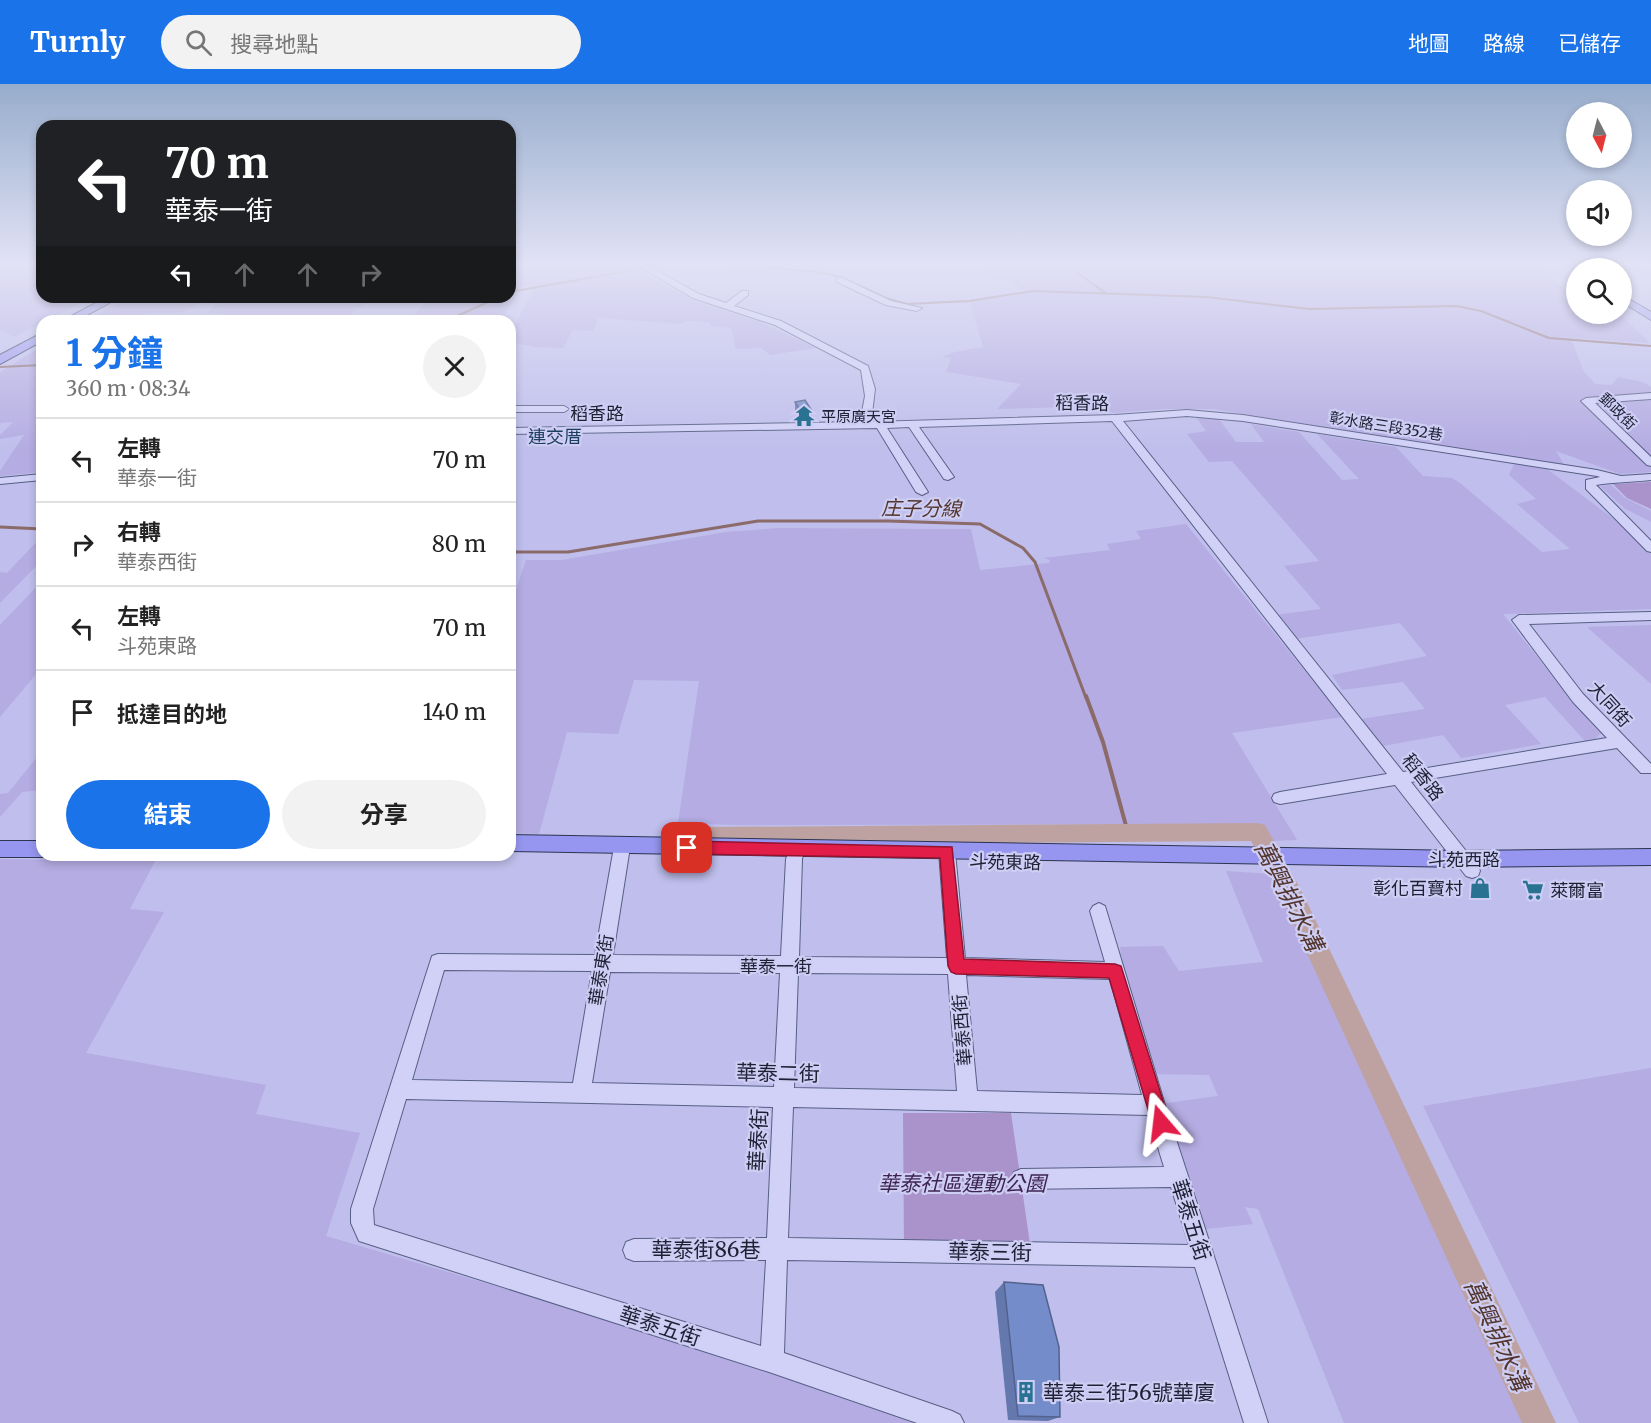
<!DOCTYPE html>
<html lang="zh-TW">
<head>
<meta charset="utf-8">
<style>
  :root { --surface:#fff; --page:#f2f2f2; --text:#222; --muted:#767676; --line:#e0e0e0; --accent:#1a73e8 }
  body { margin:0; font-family:Merriweather,"Noto Sans TC",serif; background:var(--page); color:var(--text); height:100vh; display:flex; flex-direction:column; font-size:22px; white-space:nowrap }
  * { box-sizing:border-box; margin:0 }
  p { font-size:20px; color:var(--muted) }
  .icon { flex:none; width:33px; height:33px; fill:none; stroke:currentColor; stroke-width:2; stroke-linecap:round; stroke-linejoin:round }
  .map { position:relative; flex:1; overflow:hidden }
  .drawer { position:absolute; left:36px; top:231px; width:480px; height:546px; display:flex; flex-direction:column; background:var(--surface); border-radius:18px; box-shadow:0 3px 9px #0003 }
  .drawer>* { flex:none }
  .top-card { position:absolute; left:36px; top:36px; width:480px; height:183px; border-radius:18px; box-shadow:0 3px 9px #0003; background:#202124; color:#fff; overflow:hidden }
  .needle { width:39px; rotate:173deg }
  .buttons { position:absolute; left:1566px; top:18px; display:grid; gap:12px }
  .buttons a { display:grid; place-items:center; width:66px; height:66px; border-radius:50%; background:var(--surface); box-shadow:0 3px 9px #0003; font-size:30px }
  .pin { position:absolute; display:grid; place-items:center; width:51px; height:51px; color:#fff; margin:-26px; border-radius:12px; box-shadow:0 3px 9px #0006 }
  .me { position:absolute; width:66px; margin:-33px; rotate:343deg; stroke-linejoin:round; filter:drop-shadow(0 0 4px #0008) }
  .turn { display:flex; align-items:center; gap:21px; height:126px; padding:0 30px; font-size:27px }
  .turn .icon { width:78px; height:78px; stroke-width:2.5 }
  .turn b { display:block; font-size:42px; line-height:51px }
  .lanes { display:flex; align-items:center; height:57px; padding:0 30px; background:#0003; justify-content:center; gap:30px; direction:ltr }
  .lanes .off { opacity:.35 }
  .round { display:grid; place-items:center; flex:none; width:63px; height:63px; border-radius:32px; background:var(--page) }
  .head { display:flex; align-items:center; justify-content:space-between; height:102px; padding:0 30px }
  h1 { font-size:36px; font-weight:700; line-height:45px; color:var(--accent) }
  .button { display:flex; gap:12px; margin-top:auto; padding:12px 30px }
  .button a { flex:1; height:69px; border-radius:36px; background:var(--accent); color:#fff; font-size:24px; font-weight:700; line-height:69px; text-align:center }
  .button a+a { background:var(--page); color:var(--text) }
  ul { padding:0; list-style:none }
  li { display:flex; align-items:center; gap:18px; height:84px; padding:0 30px; border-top:2px solid var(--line) }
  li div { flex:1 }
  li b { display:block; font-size:22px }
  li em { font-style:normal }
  header { display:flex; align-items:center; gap:36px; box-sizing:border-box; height:84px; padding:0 30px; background:var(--accent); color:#fff }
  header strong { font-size:28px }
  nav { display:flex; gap:33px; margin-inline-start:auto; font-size:21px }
  .search { width:420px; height:54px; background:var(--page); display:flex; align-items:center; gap:15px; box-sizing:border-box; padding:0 21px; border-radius:33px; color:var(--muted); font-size:22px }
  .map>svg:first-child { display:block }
  .farmland { fill:#b4ace2 }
  .green { fill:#aa93ca }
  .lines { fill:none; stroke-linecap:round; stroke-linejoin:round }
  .stream-far2 { stroke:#8b6b69; stroke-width:2 }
  .stream-far1 { stroke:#8b6b69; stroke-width:3 }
  .stream { stroke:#8b6b69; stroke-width:4 }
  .river { fill:#bea2a1; fill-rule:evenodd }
  .minor-casing { stroke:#575f84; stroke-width:2 }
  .major-casing { stroke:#2c3551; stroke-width:2 }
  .minor { fill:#d1d1f8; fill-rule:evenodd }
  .major { fill:#9696f0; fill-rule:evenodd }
  .wall { fill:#6578ae }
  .building { fill:#758cca; stroke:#52628d; stroke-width:1.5 }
  .route { fill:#e11d48; stroke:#92132f; stroke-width:1.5 }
  .labels { text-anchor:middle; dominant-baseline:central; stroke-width:4.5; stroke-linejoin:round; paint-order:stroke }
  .far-street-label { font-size:15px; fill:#1c2134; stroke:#cecdf4 }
  .far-poi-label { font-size:15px; fill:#1c2134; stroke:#cecdf4; text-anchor:start }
  .street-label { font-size:18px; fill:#1c2134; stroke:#cecdf4 }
  .far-quarter-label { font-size:18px; fill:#1c3d5f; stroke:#cecdf4 }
  .poi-label { font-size:18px; fill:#1c2134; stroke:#cecdf4; text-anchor:end }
  .water-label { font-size:20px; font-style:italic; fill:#53352b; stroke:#cecdf4 }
  .near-street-label { font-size:21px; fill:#1c2134; stroke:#cecdf4 }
  .near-park-label { font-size:21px; font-style:italic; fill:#3c2350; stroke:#cecdf4 }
  .near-poi-label { font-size:21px; fill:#1c2134; stroke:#cecdf4; text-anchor:start }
  .near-water-label { font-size:24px; font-style:italic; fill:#53352b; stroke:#cecdf4 }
</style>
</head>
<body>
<header>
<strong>Turnly</strong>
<div class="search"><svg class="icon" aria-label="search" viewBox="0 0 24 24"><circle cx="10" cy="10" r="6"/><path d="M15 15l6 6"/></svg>搜尋地點</div>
<nav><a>地圖</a><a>路線</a><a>已儲存</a></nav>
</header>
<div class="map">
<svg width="1651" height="1339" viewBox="0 0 1651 1339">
  <rect width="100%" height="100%" fill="#bfbeec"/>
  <path class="farmland" d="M0,181H42V213H93L14,253L0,246Z
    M510,181H630L695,217L758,237L816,264L770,271L761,264L736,265L731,244L712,242L708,238L686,237L681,240L598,234L594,247L573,246L563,264L536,263L510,258V251L536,201L522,202L501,237H408L431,213H510Z
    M1002,181H1539L1567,207H1576V230H1620L1650,259L1571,254L1583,286L1595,300L1612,301L1618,293L1643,298L1651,303V388L1620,390L1556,367L1565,382L1213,325H1164L1112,329L1100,322L997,325L1021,300L946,288L951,274L942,273L955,268L983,263L970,218L1018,211L1025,207L1008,196H994L983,188Z
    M130,213H371L344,237H272L208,228L217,220L202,217L185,228L93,233Z
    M42,262V388L0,392V387L24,351L0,355V351L13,338L0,339V288Z
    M1196,333L1219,335L1236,358H1264L1251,340L1299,348L1342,396L1359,395L1317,350L1396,363L1423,392L1452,394L1460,399L1542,468L1570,465L1517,420L1536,415L1509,391L1514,380L1547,385L1651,463V525L1503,530L1572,616L1602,648L1595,655L1585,657L1545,613L1505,621L1541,660L1461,674L1443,651L1383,662L1361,635L1425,625L1403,598L1342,606L1332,591L1427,572L1400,539L1295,555L1275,531L1321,525L1284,482L1319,477L1232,377L1209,378L1187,350L1206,347Z
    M1611,401L1625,414L1651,427V438L1624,424L1600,402Z
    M1186,440L1342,633L1232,649L1297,756L1271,757L1261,740L736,741L678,739L699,597L634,596L618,650L567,648L539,750L510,749V524L526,476H562L726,448L779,444L931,445H971L980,486L1049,479L1050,476L1044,474L1110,466L1107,460L1141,455L1136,447Z
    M42,452V476L0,519V488L7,489Z
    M42,497V583L0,633V541Z
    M1651,541V600L1587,543Z
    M42,667V706L22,708L0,733V710L8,709Z
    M0,775L155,777L130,825L164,828L86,969L266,1001L256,1030L360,1049L326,1152L808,1294L932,1339H0Z
    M1226,787L1271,790L1526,1339H1344L1258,1125L1245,1123L1253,1140L1197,1146L1160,1020L1218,1012L1209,991L1153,990L1124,892L1120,863L1163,862L1179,887L1263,878Z
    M1651,984V1339H1579L1423,1022Z"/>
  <path class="green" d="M1651,398V425L1627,414L1613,400Z
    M903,1029H1011L1030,1160L904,1162Z"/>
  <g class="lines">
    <path class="stream-far2" d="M731,181L819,188L841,193L886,214L907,220L969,217L1033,207L1207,213L1309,225L1456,222L1481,227L1549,254L1651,262
      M1066,181L1107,210
      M510,208L660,181
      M446,237L499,213
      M0,283L42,281"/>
    <path class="stream-far1" d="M0,443L42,445
      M510,468H568L758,437H888L980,440L1023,464L1035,478L1086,614"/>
    <path class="stream" d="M1086,612L1103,658L1128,749"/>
    <path class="river" d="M673,739L712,743L1257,739L1265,741L1302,808L1556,1339H1522L1285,821L1251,757L712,761L665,755L662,748L665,741Z"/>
    <defs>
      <path id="minor" d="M637,181H647L699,210L726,219L742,207H748V211L734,222L781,237L868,282L875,305L871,338L1115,331L1187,326L1243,331L1597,386L1621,392L1651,390V396C1632,398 1614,398 1596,401L1651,457V468L1647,467L1586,405V396L1600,393L1597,392L1243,337L1187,332L1123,337L1403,688L1607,654L1573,618L1512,536L1519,531L1651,528V536L1529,540L1583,610L1651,680V689H1641L1617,664L1411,698L1478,782L1480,787L1478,792L1472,794L1466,792L1395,701L1280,720L1274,718L1272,714L1274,710L1280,708L1387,690L1112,337L919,343L954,393L948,396L944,395L909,343L887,344L928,408L922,411L916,408L877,344L510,350V344L860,338L865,312L861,286L775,241L693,214Z
        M840,193L891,217L922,224L917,227L886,221L837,198L836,196Z
        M1651,309V315L1595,319L1651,373V382L1647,381L1581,317L1586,314Z
        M510,322H564L569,325L564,328H510Z
        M42,390V396L0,400V394Z
        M622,756L628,758L630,763L613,871L781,872L786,775L791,760L797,758L803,760L805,765L802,775L799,873L947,874L939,768L941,763L947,761L953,763L955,768L965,874L1105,878L1090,827L1093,822L1099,819L1105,822L1165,1021L1268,1339H1244L1195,1183L787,1176L784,1269L952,1327L960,1331L964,1339H917L772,1289L359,1157L351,1139V1125L432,872L438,870L595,871L614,763L616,758ZM444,886L592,887L573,999L412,996ZM610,888L780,889L774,1003L592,999ZM798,889L948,890L957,1007L794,1004ZM966,891L1110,895L1142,1011L977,1007ZM406,1015L773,1023L767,1154L634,1155L626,1158L623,1166L626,1174L634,1177L766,1176L761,1262L374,1141L373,1125ZM793,1023L1148,1031L1164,1083L1021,1085L1014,1088L1011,1095L1014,1102L1021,1105L1171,1103L1189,1161L788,1154Z"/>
      <path id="major" d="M1568,181H1580L1583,184H1576V187Z
        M1622,211L1651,228V236L1622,218Z
        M107,213H120L76,237H62Z
        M42,249V257L0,280V271Z
        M510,751L1464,767L1651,765V781L1464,783L510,767Z
        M0,757H42V771H48L42,773H0Z"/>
    </defs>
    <use href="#minor" class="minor-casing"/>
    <use href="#major" class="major-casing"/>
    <use href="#minor" class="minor"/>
    <use href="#major" class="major"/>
  </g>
  <path class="wall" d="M795,318L812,327V336L802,337L795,327Z
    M1004,1198L1060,1333L1048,1337L1008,1336L995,1208Z"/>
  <path class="building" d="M805,316L812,327L801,328L795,318Z
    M1004,1198L1043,1201L1059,1263L1060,1333L1018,1332Z"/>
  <linearGradient id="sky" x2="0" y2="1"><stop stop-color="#97adcc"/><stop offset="0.49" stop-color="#e2e2f6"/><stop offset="1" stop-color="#e2e2f6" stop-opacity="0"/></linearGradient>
  <rect width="1651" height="368" fill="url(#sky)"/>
  <path class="route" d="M687,757L952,763L964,875L1115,880L1121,882L1170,1039L1167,1045L1161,1048L1154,1045L1152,1039L1109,894L956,890L951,888L948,882L940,774L687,770L682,768L680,764L682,759Z"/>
  <defs>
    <symbol id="temple-bare" viewBox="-9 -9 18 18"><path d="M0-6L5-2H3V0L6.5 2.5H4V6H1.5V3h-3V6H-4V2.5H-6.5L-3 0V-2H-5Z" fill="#297291" stroke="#cecdf4" stroke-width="2.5" paint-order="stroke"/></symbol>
    <symbol id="shop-bare" viewBox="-9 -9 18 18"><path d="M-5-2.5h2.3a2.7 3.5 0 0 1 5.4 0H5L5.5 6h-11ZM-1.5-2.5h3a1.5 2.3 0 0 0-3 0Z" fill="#297291" stroke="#cecdf4" stroke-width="2.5" paint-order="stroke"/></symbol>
    <symbol id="supermarket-bare" viewBox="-9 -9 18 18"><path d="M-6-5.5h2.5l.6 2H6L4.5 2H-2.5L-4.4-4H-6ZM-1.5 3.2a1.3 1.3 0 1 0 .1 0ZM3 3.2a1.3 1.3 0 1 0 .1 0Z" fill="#297291" stroke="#cecdf4" stroke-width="2.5" paint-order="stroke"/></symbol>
    <symbol id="building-bare" viewBox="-9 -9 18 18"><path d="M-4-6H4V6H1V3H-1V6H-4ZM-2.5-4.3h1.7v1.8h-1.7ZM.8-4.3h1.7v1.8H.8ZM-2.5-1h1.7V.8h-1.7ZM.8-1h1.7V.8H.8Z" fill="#297291" stroke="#cecdf4" stroke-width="2.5" paint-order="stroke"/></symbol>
  </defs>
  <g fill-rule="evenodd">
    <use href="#temple-bare" x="789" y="317" width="30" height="30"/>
    <use href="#shop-bare" x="1465" y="789" width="30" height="30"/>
    <use href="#supermarket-bare" x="1518" y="791" width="30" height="30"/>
    <use href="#building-bare" x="1011" y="1293" width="30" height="30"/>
  </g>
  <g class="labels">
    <g class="far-street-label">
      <text transform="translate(1618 327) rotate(44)">郵政街</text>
      <text transform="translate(1386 342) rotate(9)">彰水路三段352巷</text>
    </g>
    <g class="far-poi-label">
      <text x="821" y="332">平原廣天宮</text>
    </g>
    <g class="street-label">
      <text transform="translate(1082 319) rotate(1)">稻香路</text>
      <text x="597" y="329">稻香路</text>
      <text transform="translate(1610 620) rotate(48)">大同街</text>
      <text transform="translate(1423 693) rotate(52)">稻香路</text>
      <text x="1464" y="775">斗苑西路</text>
      <text transform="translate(1005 778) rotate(1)">斗苑東路</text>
      <text x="776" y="882">華泰一街</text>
      <text transform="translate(601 886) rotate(-81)">華泰東街</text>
      <text transform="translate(962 946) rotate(-95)">華泰西街</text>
    </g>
    <g class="far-quarter-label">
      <text x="555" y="352">連交厝</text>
    </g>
    <g class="poi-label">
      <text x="1463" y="804">彰化百寶村</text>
      <text x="1550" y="806" text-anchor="start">萊爾富</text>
    </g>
    <g class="water-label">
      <text transform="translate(921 424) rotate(1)">庄子分線</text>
    </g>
    <g class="near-street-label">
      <text transform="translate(778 989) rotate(1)">華泰二街</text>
      <text transform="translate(758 1056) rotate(-87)">華泰街</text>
      <text transform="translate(1191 1136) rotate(72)">華泰五街</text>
      <text x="706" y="1165">華泰街86巷</text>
      <text transform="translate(990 1168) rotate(1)">華泰三街</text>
      <text transform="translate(660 1242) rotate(18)">華泰五街</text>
    </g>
    <g class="near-park-label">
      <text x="962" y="1099">華泰社區運動公園</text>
    </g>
    <g class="near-poi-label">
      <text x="1043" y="1308">華泰三街56號華廈</text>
    </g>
    <g class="near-water-label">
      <text transform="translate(1289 812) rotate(63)">萬興排水溝</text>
      <text transform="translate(1497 1251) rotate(65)">萬興排水溝</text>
    </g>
  </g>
</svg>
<div class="buttons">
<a><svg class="needle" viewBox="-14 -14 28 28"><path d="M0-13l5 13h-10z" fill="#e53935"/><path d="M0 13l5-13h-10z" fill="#767676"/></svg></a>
<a><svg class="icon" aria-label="sound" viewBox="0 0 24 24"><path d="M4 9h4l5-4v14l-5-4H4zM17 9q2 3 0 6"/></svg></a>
<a><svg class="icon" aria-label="search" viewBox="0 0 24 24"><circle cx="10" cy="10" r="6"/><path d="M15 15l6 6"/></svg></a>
</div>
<div class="pin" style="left:687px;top:764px;background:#d93025"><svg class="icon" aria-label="arrive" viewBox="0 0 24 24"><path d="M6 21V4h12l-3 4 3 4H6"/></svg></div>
<svg class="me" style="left:1161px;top:1039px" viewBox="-20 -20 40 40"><path d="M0-17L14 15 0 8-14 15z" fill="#e11d48" stroke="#fff" stroke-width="4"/></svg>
<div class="top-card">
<div class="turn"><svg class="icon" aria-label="left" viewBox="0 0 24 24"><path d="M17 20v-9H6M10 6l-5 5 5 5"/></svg><div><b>70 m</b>華泰一街</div></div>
<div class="lanes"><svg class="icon" aria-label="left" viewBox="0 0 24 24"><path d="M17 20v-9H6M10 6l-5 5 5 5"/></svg><svg class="icon off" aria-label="ahead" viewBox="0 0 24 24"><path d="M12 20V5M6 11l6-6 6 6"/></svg><svg class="icon off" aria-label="ahead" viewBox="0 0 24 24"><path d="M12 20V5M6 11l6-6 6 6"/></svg><svg class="icon off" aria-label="right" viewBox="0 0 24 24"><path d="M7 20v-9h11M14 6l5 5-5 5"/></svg></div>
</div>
<section class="drawer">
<div class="head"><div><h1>1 分鐘</h1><p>360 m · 08:34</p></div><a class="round"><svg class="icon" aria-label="close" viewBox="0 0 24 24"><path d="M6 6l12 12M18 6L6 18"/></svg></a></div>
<ul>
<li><svg class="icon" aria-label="left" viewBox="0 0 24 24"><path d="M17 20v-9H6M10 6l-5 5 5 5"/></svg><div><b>左轉</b><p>華泰一街</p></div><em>70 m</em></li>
<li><svg class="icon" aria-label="right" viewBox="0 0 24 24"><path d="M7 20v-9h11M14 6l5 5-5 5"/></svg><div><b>右轉</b><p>華泰西街</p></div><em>80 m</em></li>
<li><svg class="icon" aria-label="left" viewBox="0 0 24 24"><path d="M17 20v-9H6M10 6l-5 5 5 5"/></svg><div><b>左轉</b><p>斗苑東路</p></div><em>70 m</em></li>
<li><svg class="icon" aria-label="arrive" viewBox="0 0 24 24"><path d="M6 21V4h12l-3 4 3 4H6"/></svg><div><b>抵達目的地</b></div><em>140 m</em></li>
</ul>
<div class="button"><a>結束</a><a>分享</a></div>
</section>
</div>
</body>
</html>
